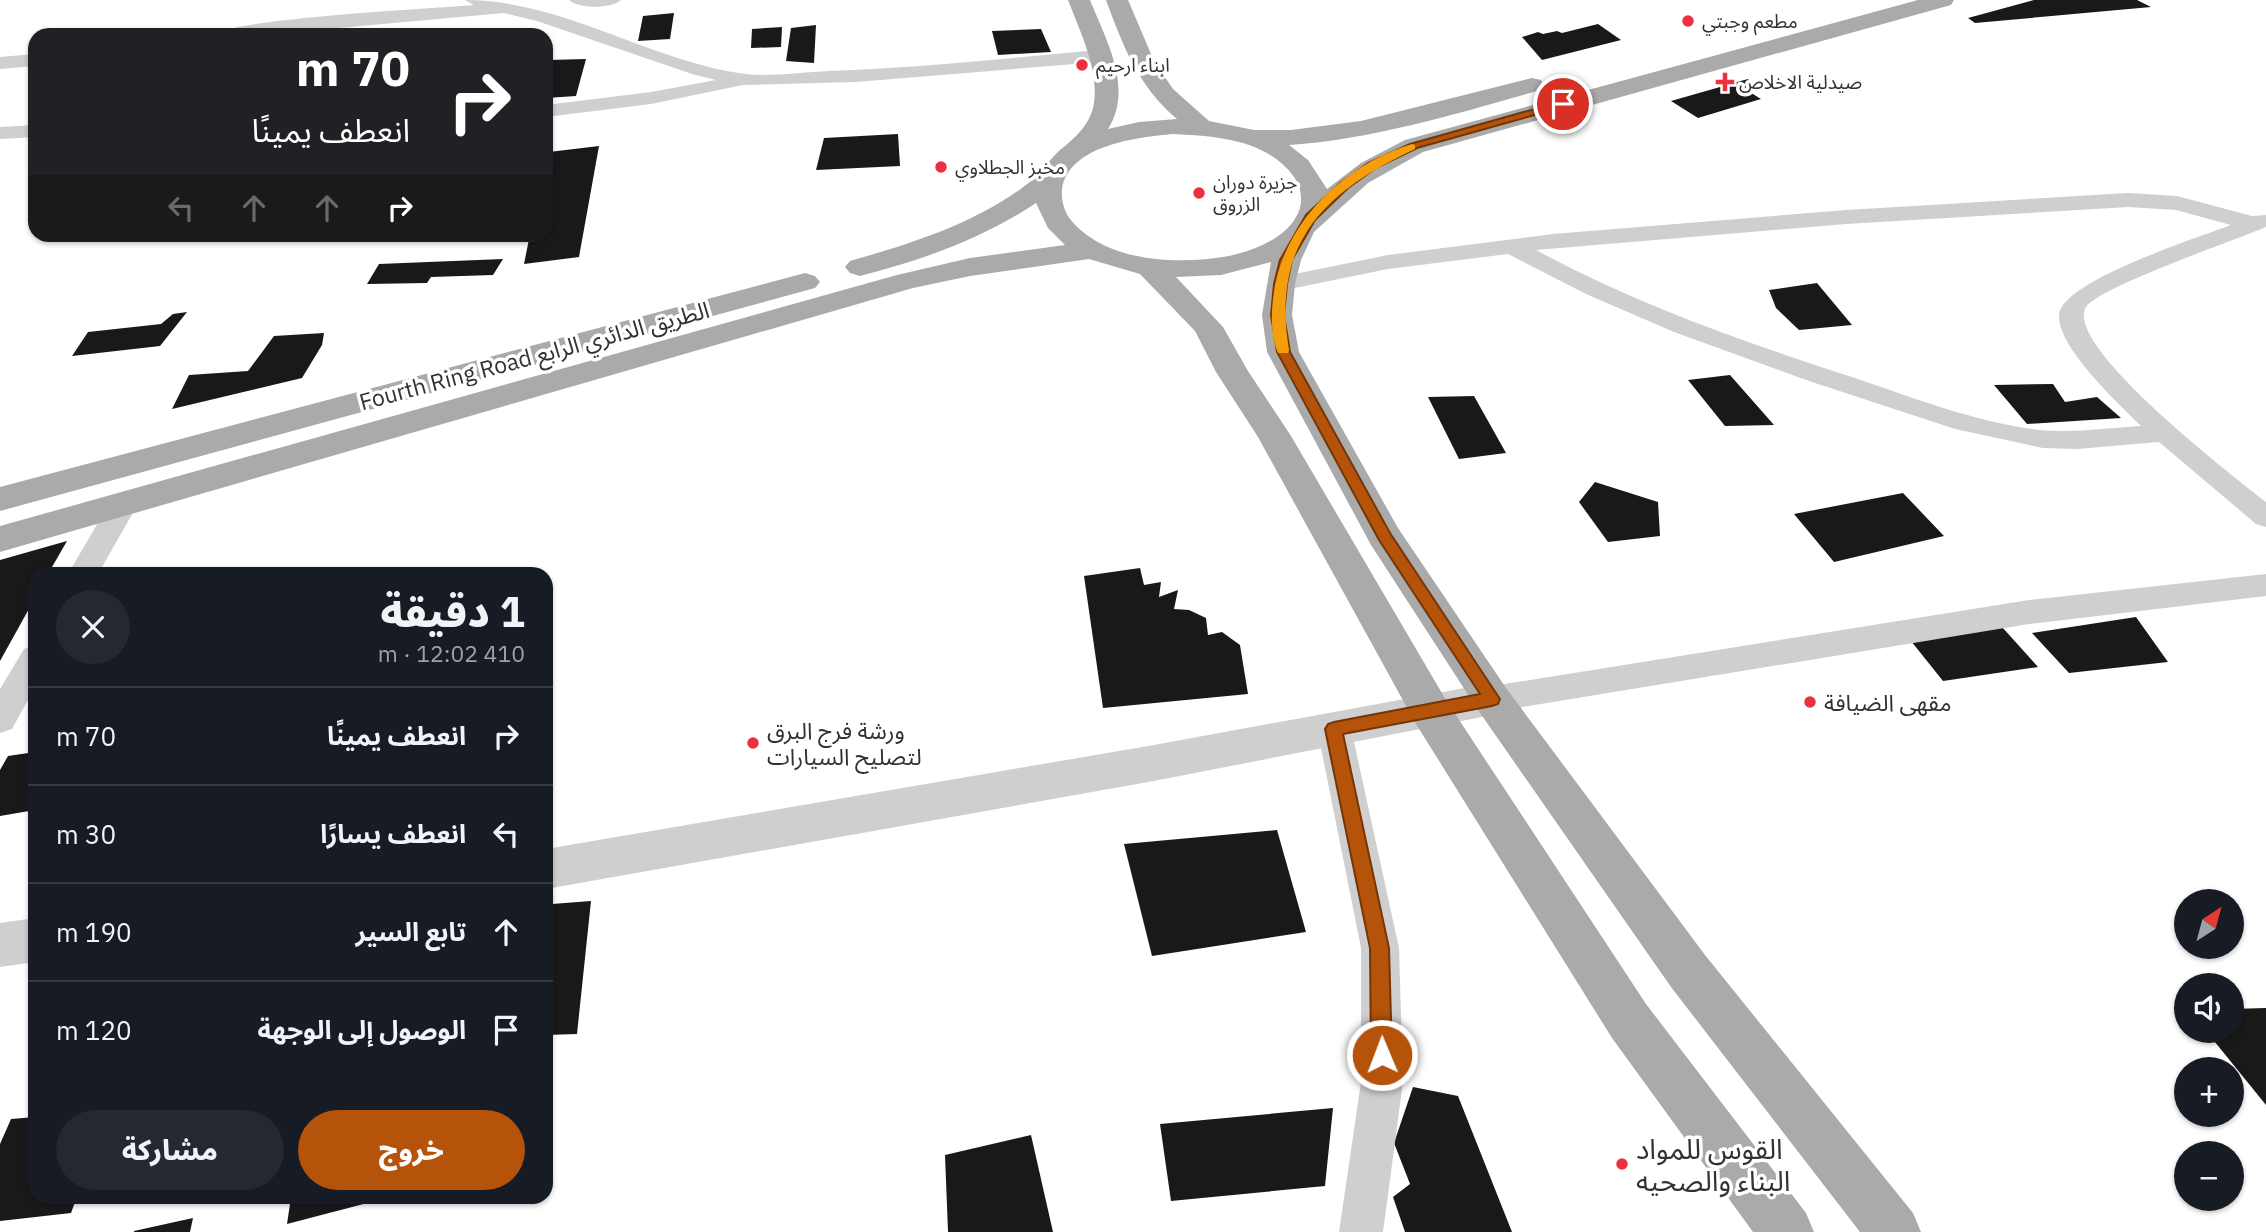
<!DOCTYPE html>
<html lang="ar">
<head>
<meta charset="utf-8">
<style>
  :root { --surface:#171b24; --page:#242831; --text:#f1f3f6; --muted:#9ea1a6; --line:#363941; --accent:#b45309 }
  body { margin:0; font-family:"IBM Plex Sans","Noto Sans Arabic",sans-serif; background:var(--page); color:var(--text); direction:rtl; height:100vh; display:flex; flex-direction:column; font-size:26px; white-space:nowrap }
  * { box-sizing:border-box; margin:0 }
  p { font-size:23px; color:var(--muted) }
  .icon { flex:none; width:38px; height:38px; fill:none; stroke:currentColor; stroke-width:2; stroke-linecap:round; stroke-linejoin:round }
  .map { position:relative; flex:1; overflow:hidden; direction:ltr }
  .panel { position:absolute; left:28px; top:567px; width:525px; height:637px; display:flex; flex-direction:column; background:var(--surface); border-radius:21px; box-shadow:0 2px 5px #0004; direction:rtl }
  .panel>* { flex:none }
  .banner { position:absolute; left:28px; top:28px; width:525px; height:214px; border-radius:21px; box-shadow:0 2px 5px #0004; direction:rtl; background:#202124; color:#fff; overflow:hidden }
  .needle { width:46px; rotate:36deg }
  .buttons { position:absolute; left:2174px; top:889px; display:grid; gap:14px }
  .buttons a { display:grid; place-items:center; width:70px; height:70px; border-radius:50%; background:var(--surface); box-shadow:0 2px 5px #0004; font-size:35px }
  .pin { position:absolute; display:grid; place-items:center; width:60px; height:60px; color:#fff; margin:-30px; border:4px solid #fff; border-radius:50%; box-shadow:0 2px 7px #0007 }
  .me { position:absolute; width:77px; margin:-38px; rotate:359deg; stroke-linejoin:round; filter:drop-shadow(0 0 5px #0008) }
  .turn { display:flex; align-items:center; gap:24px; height:147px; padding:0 28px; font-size:32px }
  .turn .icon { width:91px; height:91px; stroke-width:2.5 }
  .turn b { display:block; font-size:49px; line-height:60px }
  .lanes { display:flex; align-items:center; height:66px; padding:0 28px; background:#0003; justify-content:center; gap:35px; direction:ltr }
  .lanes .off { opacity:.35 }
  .round { display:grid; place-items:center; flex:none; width:74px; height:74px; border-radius:37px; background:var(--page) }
  .summary { display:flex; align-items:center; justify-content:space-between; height:119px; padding:0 28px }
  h1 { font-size:42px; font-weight:800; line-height:52px }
  .cta { display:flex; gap:14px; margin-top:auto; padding:14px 28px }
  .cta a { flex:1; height:80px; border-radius:42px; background:var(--accent); color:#fff; font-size:28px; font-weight:800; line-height:80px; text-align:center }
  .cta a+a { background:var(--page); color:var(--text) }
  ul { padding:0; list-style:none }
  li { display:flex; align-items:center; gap:21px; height:98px; padding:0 28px; border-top:2px solid var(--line) }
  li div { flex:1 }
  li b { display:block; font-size:26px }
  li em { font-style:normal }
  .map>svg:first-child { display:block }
  .building { fill:#191919 }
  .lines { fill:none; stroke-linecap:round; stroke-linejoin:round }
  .minor { fill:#cfcfcf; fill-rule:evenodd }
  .tertiary { fill:#cfcfcf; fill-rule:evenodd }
  .primary { fill:#aaa; fill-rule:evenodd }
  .route { fill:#b45309; stroke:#753606; stroke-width:2 }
  .slow { fill:#f59e0b }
  .poi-dot { fill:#ed303f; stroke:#fff; stroke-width:2.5 }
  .labels { text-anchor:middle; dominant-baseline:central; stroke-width:7; stroke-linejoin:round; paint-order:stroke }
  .far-poi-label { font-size:19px; fill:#323232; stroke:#fff; text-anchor:start }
  .street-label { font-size:23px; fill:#323232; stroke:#fff }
  .poi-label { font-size:23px; fill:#323232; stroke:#fff; text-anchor:start }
  .near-poi-label { font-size:28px; fill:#323232; stroke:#fff; text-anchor:start }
</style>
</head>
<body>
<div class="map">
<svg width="2266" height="1232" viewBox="0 0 2266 1232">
  <rect width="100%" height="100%" fill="#fff"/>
  <path class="building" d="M2034,0H2137L2151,7L1975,23L1968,18Z
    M674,13L670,39L638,41L643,16Z
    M1598,24L1621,40L1542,60L1522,37L1538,32L1543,34L1557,31L1562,33Z
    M816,25L814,63L786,61L791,28Z
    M782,27L781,47L751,48L752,29Z
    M1041,29L1051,52L998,55L992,31Z
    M586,59L576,96L546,98L548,60Z
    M1748,79L1755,89L1748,91L1761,99L1698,118L1671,101Z
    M898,134L900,166L816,170L824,138Z
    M599,146L579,257L524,264L530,234H546V165L549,152Z
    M503,259L493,275L431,277L427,283L367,284L379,264Z
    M1817,283L1852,325L1799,330L1776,308L1769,290Z
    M187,312L160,346L72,356L88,332L161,324L173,314Z
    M324,333L322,345L302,378L172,409L189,375L248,371L274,336Z
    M1730,375L1774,425L1725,426L1688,380Z
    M2053,384L2065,402L2097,397L2121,418L2027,424L1994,385Z
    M1474,396L1506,453L1459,459L1428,397Z
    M1595,482L1658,502L1660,536L1608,542L1579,502Z
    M1903,493L1944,536L1834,562L1794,514Z
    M67,541L48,574H35V598L0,661V560Z
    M1140,568L1144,585L1161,582L1159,597L1178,590L1174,609L1189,610L1206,618L1208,635L1222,632L1240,645L1248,694L1103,708L1084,576Z
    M2136,617L2168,662L2069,673L2032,633Z
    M2002,627L2038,667L1943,681L1911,641Z
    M35,752V810L0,816V770L8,756Z
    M1277,830L1306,932L1152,956L1124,844Z
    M591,901L577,1034L546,1035V927L552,904Z
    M2266,1008V1105L2206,1031H2231V1009Z
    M1413,1087L1458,1096L1512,1232H1405L1393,1197L1410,1184L1394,1143Z
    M1333,1108L1325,1186L1171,1201L1160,1124Z
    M35,1117V1197H77L71,1213L0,1221V1144L11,1119Z
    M1031,1135L1053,1232H948L945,1155Z
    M291,1197H375V1201L287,1224Z
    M193,1218L190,1232H134V1231Z"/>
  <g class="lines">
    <path class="minor" d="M465,0C563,0 649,61 745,74C772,77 803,72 830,71C920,68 1009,58 1099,50L1109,56L1099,62L856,82L743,85L651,104L546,117V105L651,92L716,80L692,74L537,21L504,13L262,35H215C227,19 440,8 474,5Z
      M569,0H621C612,9 578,9 569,0Z
      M35,54V66L0,69V57Z
      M35,125V137L0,139V127Z
      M2128,193L2177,196L2252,216L2266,215V227C2236,240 2099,287 2086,307C2062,345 2237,479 2266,502V527L2256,524L2159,442L2077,449L2043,448L1955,429L1809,381L1674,332L1586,294L1508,254L1388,269L1280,291L1271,289L1268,284L1271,279L1280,277L1388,255L1553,234L1846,210ZM2128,207L2176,210L2231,225C2200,237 2061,281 2059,315C2057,347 2119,404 2141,426C2107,428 2073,433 2040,430C1979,423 1919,400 1861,380C1750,344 1639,306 1536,250L1846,224Z
      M123,494L133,497L138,504L98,574H68L113,497Z
      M2266,574V596L2029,624L1492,712L1480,708L1475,699L1480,690L1492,686L2029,600Z
      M35,645V687L12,729L0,733V689L24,649Z
      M1334,714L1346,718L1351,728L1399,948L1403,1082L1383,1232H1339L1361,1082V948L1317,728L1322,718Z"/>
    <path class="tertiary" d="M1492,683L1506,688L1512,699L1506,710L1492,715L1154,781L546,889V849L1154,745Z
      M35,918V962L0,967V923Z"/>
    <path class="primary" d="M1068,0H1090C1106,40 1134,88 1108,129L1139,122L1177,119C1138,86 1123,46 1106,0H1128L1154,61L1173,89L1209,121L1254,130H1291L1361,121L1532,78L1541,80L1544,85L1541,90C1458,113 1375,139 1289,145L1308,160L1327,189L1361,163L1405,140L1918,0H1954L1951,5L1423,152L1368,183L1314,232L1301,260L1295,284L1292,315L1299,352L1398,528L1506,688L1705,955L1913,1213L1921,1232H1860L1671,987L1478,710L1371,545L1267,352L1262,315L1271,262L1221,275L1176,277L1223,327L1248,371L1291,436L1446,700L1646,1004L1806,1213L1814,1232H1753L1612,1038L1416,724L1258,437L1216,372L1195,331L1140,274L1089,259L970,276L913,288L0,552V526L897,275L970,258L1065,245L1048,228L1036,203C982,239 922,260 860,276L850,273L845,267L850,261C910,244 971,225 1022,188C1039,176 1046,163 1060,150C1075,138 1091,124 1094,103C1099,69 1080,32 1068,0ZM1173,134C1215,136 1267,139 1294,177C1302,189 1304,204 1296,217C1284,239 1253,251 1229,256C1178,265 1106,263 1070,219C1064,211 1061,199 1062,189C1069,145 1138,137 1173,134Z
      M805,273L815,276L820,282L815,288L0,511V487Z"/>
  </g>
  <path class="route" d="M1563,101L1568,104L1567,106L1417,148L1376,168L1348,188L1315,220L1292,260L1287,284L1284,315L1290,352L1390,533L1500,699L1498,704L1492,706L1343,734L1389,948L1392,1055L1389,1063L1382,1066L1374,1063L1371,1055L1370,948L1325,729L1328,724L1334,722L1480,694L1379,540L1277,352L1271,315L1274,284L1280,260L1306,215L1340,183L1368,163L1410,144Z"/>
  <path class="slow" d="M1412,144L1415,145V149C1324,192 1271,242 1289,350L1288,353H1278C1271,337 1271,316 1273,300C1280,226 1342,165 1412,144Z"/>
  <g class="poi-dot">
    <circle cx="1688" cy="21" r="7"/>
    <circle cx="1082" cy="65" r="7"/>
    <path d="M1721.5 71.5h7v7h7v7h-7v7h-7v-7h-7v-7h7z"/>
    <circle cx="941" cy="167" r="7"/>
    <circle cx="1199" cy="193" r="7"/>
    <circle cx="1810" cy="702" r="7"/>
    <circle cx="753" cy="743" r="7"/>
    <circle cx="1622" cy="1164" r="7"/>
  </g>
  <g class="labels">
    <g class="far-poi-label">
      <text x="1702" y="21">مطعم وجبتي</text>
      <text x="1096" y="65">ابناء ارحيم</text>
      <text x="1739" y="82">صيدلية الاخلاص</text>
      <text x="955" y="167">مخبز الجطلاوي</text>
      <text x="1213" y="182">جزيرة دوران<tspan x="1213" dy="22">الزروق</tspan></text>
    </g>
    <g class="street-label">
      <text transform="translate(534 355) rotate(-15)">Fourth Ring Road الطريق الدائري الرابع</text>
    </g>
    <g class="poi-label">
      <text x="1824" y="702">مقهى الضيافة</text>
      <text x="767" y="730">ورشة فرج البرق<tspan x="767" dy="26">لتصليح السيارات</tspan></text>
    </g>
    <g class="near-poi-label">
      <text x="1636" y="1148">القوس للمواد<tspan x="1636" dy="32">البناء والصحيه</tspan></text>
    </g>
  </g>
</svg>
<div class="buttons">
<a><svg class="needle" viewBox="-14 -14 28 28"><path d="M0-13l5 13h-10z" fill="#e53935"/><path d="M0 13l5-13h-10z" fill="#9ea1a6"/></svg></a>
<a><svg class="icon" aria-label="sound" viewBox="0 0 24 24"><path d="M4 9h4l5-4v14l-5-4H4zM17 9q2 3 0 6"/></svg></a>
<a>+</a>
<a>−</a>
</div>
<div class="pin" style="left:1563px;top:104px;background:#d93025"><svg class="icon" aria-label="arrive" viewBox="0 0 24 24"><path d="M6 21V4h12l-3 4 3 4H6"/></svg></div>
<svg class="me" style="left:1382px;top:1055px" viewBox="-20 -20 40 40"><circle r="17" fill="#b45309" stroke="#fff" stroke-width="3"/><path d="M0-11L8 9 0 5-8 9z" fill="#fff"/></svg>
<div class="banner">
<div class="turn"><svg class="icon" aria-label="right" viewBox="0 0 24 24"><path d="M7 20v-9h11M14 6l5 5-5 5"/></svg><div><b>70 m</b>انعطف يمينًا</div></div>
<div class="lanes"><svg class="icon off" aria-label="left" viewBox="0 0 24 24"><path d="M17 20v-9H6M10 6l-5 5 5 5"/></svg><svg class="icon off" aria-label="ahead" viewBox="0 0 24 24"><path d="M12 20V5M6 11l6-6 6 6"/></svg><svg class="icon off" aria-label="ahead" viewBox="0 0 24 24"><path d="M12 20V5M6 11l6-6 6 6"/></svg><svg class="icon" aria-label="right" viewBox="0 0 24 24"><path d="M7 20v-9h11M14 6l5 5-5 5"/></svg></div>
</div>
<section class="panel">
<div class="summary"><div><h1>1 دقيقة</h1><p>410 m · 12:02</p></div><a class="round"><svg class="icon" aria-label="close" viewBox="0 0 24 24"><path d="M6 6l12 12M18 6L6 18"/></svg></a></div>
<ul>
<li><svg class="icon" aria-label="right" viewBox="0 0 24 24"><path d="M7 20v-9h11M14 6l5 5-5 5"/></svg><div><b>انعطف يمينًا</b></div><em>70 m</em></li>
<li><svg class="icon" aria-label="left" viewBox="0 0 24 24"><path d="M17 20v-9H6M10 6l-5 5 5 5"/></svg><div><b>انعطف يسارًا</b></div><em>30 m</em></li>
<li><svg class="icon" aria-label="ahead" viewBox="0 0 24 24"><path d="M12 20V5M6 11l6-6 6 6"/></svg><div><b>تابع السير</b></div><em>190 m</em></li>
<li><svg class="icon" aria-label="arrive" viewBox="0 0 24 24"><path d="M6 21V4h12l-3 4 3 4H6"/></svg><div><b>الوصول إلى الوجهة</b></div><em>120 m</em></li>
</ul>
<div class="cta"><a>خروج</a><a>مشاركة</a></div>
</section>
</div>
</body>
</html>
